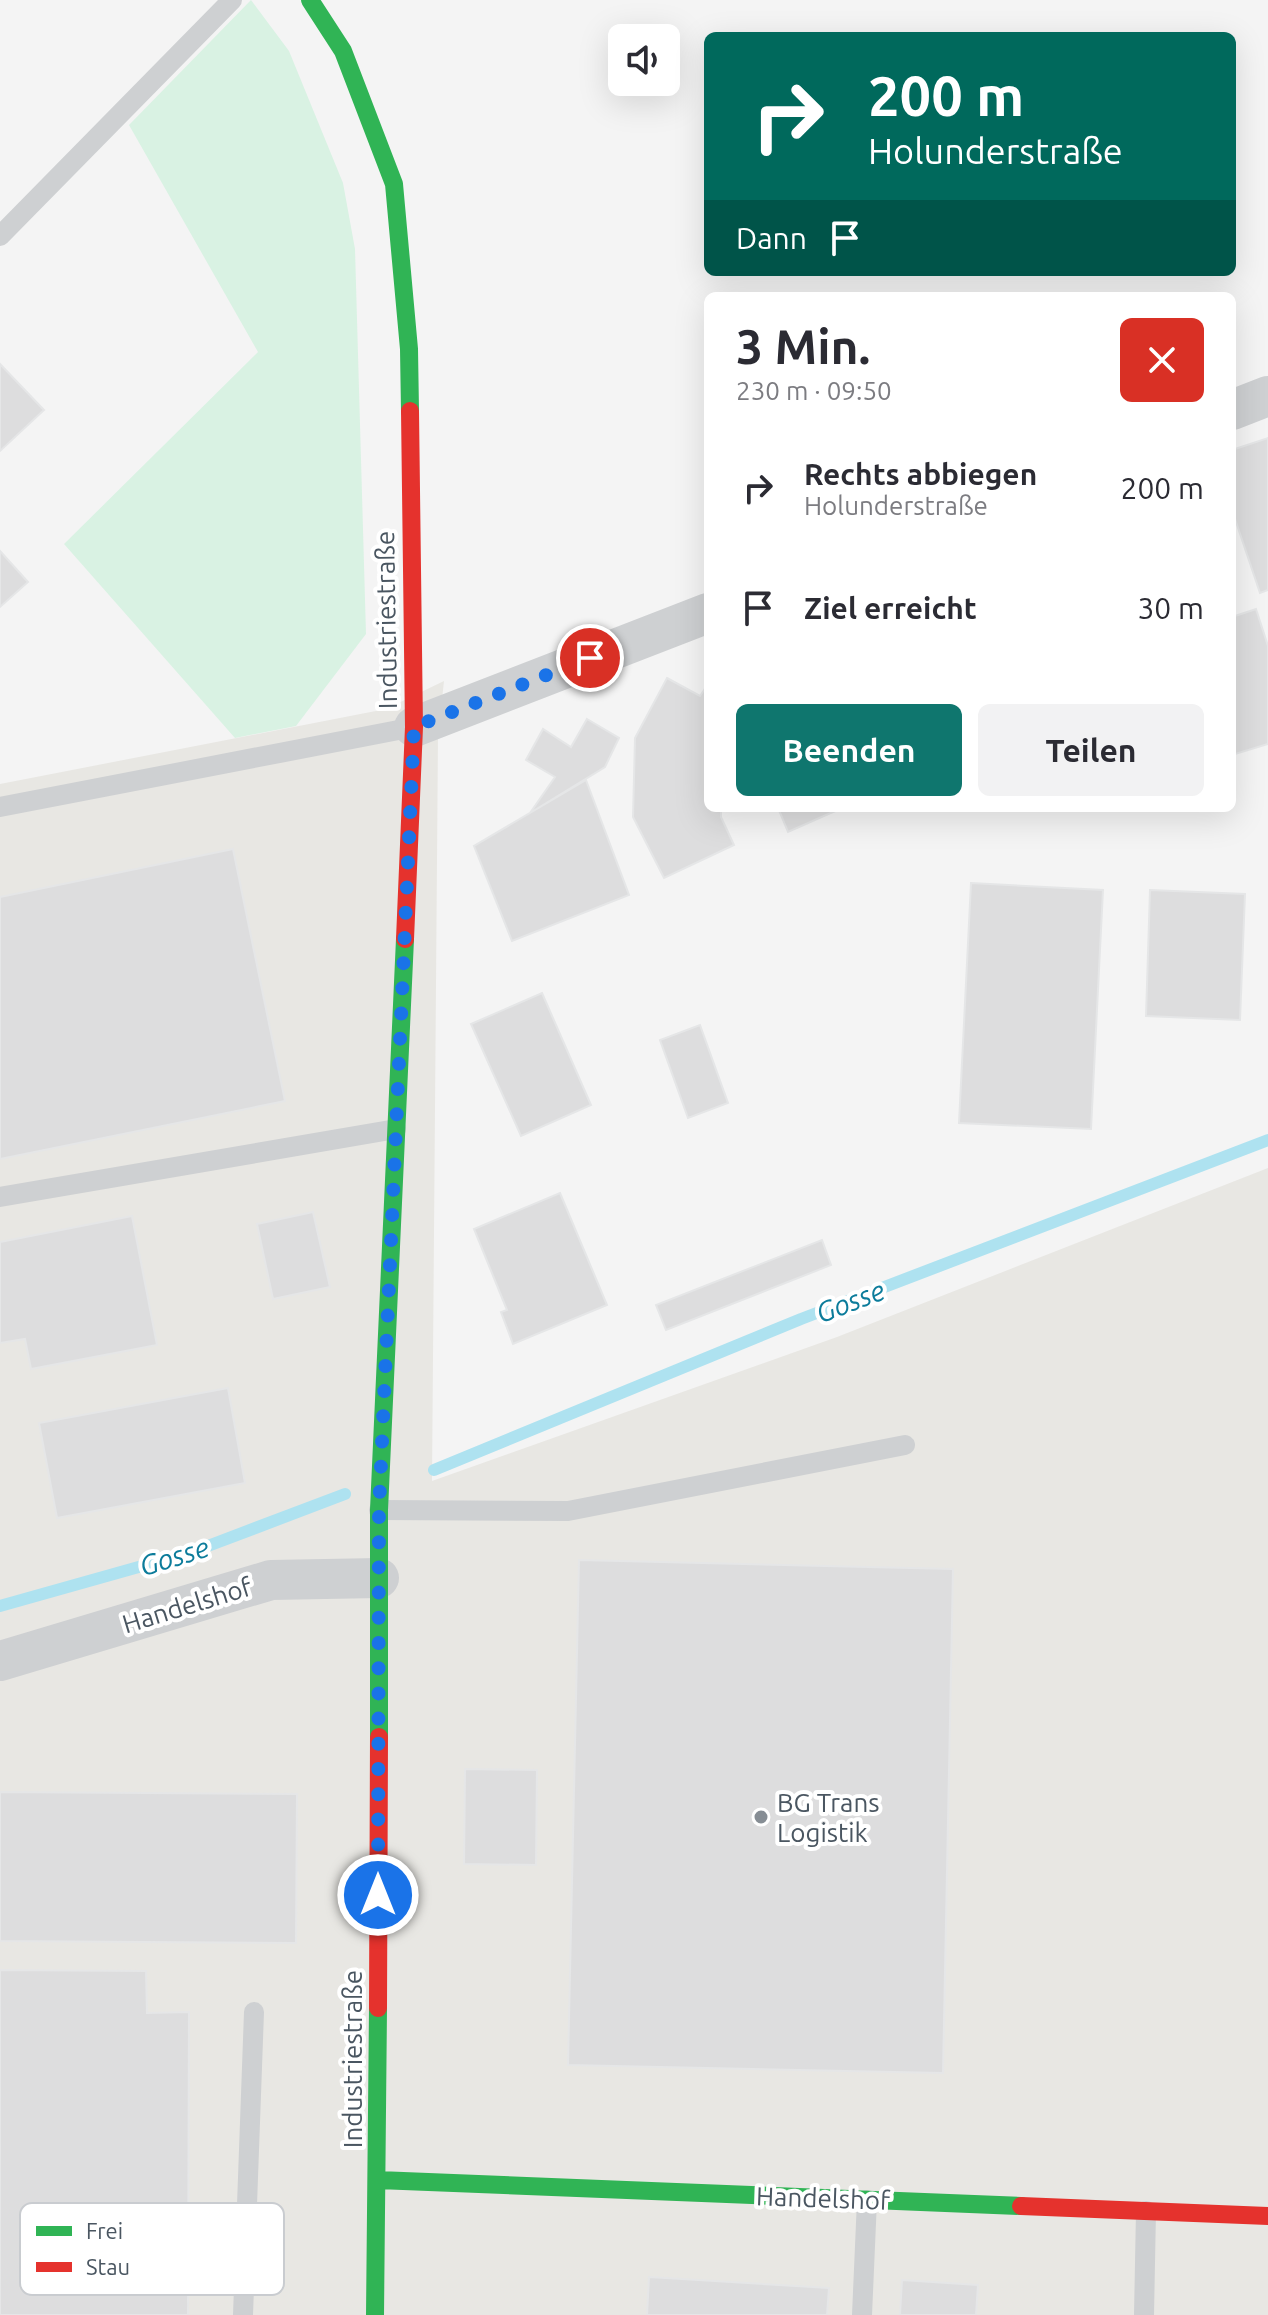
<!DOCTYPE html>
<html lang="de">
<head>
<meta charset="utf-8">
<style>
  :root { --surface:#fff; --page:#f2f2f3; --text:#2b2b33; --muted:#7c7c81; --accent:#0f766e }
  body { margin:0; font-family:Ubuntu,sans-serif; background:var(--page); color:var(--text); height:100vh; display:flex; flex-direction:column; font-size:30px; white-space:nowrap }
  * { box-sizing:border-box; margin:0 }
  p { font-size:26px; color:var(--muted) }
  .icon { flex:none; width:44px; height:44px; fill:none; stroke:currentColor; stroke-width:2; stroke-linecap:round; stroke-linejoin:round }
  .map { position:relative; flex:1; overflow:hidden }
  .drawer { position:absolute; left:704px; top:292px; width:532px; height:520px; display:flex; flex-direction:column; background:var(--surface); border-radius:12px; box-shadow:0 8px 32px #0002 }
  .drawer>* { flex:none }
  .hud { position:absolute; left:704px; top:32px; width:532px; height:244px; border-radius:12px; box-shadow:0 8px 32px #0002; background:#00695c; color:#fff; overflow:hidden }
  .buttons { position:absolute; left:608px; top:24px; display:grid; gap:16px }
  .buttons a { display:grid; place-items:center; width:72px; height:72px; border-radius:12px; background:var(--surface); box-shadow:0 8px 32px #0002; font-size:40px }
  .pin { position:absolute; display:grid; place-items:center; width:68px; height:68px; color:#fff; margin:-34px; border:4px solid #fff; border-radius:50%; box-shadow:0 2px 8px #0007 }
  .me { position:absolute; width:88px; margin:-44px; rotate:0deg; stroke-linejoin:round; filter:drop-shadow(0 0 6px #0008) }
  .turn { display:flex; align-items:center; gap:28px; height:168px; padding:0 32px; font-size:36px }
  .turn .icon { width:104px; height:104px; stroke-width:2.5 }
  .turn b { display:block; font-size:56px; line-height:68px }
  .then { display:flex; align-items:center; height:76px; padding:0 32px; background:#0003; gap:16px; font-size:30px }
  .round { display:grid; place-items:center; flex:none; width:84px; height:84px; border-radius:12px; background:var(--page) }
  .head { display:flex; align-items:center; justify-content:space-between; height:136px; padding:0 32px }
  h1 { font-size:48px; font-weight:700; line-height:60px }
  .primary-button { display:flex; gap:16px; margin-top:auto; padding:16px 32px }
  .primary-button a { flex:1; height:92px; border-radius:12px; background:var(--accent); color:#fff; font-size:32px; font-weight:700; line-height:92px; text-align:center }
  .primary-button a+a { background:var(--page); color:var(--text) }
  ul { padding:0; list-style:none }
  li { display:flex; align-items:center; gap:24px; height:120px; padding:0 32px }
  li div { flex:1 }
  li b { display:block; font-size:30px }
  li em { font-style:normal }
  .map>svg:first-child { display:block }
  .commercial { fill:#e8e7e3 }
  .green { fill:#d9f2e3 }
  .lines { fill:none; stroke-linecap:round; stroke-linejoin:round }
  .stream { stroke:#aee2f0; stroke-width:12 }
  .building { fill:#ddddde; stroke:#e5e6e7; stroke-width:2 }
  .lane { stroke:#ced0d2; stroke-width:20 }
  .street { stroke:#ced0d2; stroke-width:40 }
  .fast { stroke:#30b455; stroke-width:18 }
  .jam { stroke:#e5322d; stroke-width:18 }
  .route { stroke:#1a73e8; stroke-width:14; stroke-dasharray:0 25.2 }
  .poi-dot { fill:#868d94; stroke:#fff; stroke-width:3 }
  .labels { text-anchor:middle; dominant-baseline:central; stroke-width:8; stroke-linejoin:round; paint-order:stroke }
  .street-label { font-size:26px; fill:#4a5661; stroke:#fff }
  .poi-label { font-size:26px; fill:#4a5661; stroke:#fff; text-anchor:start }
  .water-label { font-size:28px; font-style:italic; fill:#0c7c9b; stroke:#fff }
  .key { fill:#fff; stroke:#c9ccd0; stroke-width:2 }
  .key-label { font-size:22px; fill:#4a5661 }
</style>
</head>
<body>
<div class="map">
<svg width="1268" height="2315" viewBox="0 0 1268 2315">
  <rect width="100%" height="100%" fill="#f4f4f4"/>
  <path class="commercial" d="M444,681L438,736L432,1481L837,1337L1268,1168V2315H0V784L386,709Z"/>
  <path class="green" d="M251,0L289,51L343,183L355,249L366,634L296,726L235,738L64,544L258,352L129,125Z"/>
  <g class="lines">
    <path class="stream" d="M434,1470L801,1319L1268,1140
      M0,1606L192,1552L345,1494"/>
  </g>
  <path class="building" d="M0,364L44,410L0,451Z
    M1268,438V590L1260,593L1232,510V450Z
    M0,551L28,582L0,607Z
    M1256,609L1268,646V744L1232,755V617Z
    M667,678L700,696L708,684V808H721V817L734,845L664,878L633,817L635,738Z
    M587,719L619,738L605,767L530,813L555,777L526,760L543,729L571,747Z
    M586,780L629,895L512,941L474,846Z
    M778,808H842L788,832Z
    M233,849L285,1101L0,1159V897Z
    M971,883L1103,890L1091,1129L959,1123Z
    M1150,890L1245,894L1240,1020L1146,1016Z
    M542,993L591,1105L521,1136L471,1024Z
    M700,1025L728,1103L688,1118L660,1040Z
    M560,1193L607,1305L513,1344L501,1312L507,1310L474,1229Z
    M313,1212L330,1287L273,1299L257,1224Z
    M132,1216L157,1345L31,1369L25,1339L0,1343V1242Z
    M822,1240L831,1265L666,1330L656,1305Z
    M228,1388L245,1483L57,1518L39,1423Z
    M579,1560L953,1569L943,2073L568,2065Z
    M465,1769L537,1770L536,1865L464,1864Z
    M0,1792L297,1794L296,1943L0,1941Z
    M0,1970L146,1971L147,2013L189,2012L188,2315H0Z
    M649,2277L829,2288L827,2315H647Z
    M902,2280L978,2285L976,2315H900Z"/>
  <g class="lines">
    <path class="lane" d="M0,236L232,0
      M0,807L414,727
      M0,1197L396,1129
      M379,1510L568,1511L905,1445
      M243,2315L254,2012
      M862,2315L867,2200
      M1144,2315L1146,2211"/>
    <path class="street" d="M1232,410L1268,396
      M414,727L708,613
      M0,1661L271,1580L379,1578"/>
    <path class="fast" d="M310,0L343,51L394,184L409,349L410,411
      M379,1737V1510L405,939
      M378,2180L1021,2206
      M375,2315L378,2008"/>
    <path class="jam" d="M405,939L414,727L410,411
      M378,2008L379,1737
      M1021,2206L1268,2216"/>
  </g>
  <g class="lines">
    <path class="route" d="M378,1895L379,1510L414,727L590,658"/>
  </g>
  <circle class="poi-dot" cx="761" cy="1817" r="8"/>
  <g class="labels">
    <g class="street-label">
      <text transform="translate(386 620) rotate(-91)">Industriestraße</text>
      <text transform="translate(187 1605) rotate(-17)">Handelshof</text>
      <text transform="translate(352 2059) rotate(-90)">Industriestraße</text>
      <text transform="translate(823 2198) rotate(2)">Handelshof</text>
    </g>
    <g class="poi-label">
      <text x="777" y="1802">BG Trans<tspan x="777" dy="30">Logistik</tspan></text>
    </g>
    <g class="water-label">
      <text transform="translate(850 1301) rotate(-21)">Gosse</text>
      <text transform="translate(174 1556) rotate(-17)">Gosse</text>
    </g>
  </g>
  <rect x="20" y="2203" width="264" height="92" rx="12" class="key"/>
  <rect x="36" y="2226" width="36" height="10" fill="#30b455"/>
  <rect x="36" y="2262" width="36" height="10" fill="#e5322d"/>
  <g class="key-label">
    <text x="86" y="2239">Frei</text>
    <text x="86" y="2275">Stau</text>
  </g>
</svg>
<div class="buttons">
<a><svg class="icon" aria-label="sound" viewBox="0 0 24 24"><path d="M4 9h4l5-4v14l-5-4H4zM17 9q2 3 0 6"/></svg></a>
</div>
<div class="pin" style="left:590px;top:658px;background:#d93025"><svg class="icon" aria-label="arrive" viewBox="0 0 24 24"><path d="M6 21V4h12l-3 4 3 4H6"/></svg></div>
<svg class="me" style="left:378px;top:1895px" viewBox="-20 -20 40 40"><circle r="17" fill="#1a73e8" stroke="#fff" stroke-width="3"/><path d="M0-11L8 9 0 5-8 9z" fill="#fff"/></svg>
<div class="hud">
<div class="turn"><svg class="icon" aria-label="right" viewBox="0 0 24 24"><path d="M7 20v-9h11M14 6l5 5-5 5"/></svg><div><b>200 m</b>Holunderstraße</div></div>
<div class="then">Dann<svg class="icon" aria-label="arrive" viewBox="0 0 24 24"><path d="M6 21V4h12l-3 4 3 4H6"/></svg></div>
</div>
<section class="drawer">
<div class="head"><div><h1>3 Min.</h1><p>230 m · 09:50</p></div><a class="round" style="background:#d93025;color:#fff"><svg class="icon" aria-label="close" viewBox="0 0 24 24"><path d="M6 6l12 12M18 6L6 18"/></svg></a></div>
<ul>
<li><svg class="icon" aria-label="right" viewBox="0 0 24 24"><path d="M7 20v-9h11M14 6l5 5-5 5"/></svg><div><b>Rechts abbiegen</b><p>Holunderstraße</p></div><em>200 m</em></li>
<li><svg class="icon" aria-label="arrive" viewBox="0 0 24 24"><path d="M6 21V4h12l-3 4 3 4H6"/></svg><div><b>Ziel erreicht</b></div><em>30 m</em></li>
</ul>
<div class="primary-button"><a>Beenden</a><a>Teilen</a></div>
</section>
</div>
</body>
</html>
